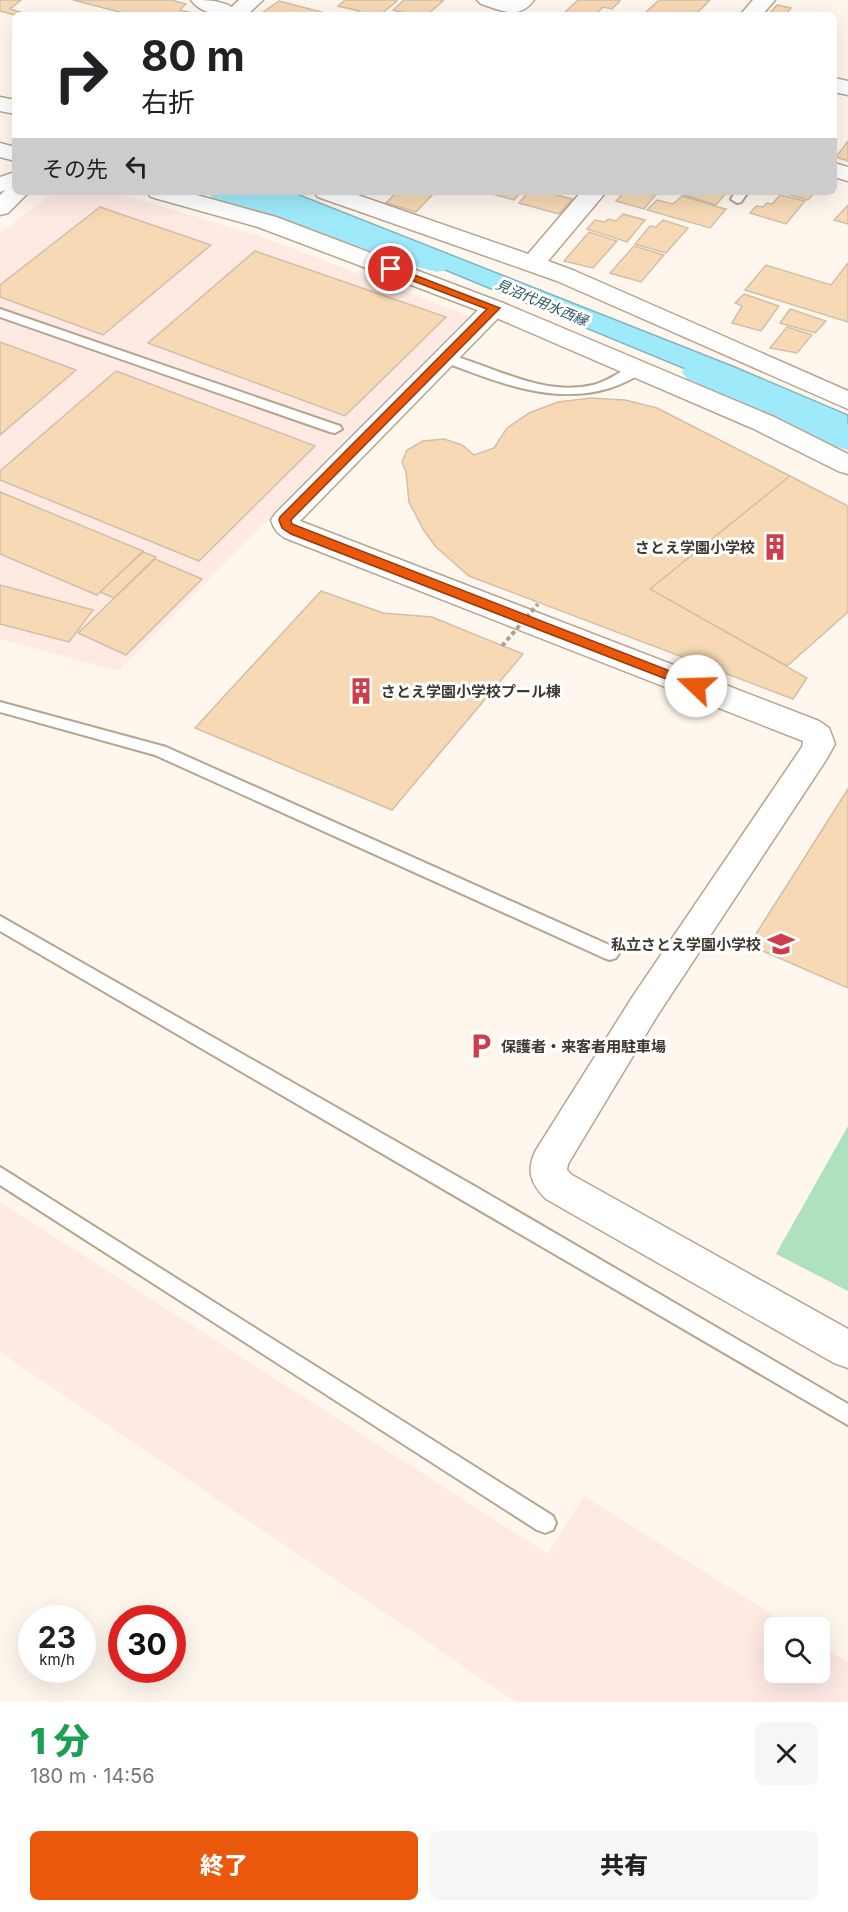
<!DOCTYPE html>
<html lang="ja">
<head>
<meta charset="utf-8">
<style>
  :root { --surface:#fff; --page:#f6f6f6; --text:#202124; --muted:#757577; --accent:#ea580c }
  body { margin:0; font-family:Inter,"Noto Sans JP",sans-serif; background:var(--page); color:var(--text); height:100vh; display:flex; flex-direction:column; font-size:22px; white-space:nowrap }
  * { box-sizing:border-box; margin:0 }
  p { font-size:20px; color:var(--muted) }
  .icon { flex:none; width:33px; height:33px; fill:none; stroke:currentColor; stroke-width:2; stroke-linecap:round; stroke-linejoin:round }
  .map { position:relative; height:1702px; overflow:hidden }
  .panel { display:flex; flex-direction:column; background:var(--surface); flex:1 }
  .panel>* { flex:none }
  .banner { position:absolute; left:12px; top:12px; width:825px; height:183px; border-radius:9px; box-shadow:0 6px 24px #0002; background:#fff; color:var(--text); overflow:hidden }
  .tools { position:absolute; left:764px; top:1617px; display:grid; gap:12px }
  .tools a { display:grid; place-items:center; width:66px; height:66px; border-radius:9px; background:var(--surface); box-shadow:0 6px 24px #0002; font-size:30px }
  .speed { position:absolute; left:18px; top:1605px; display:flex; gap:12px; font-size:30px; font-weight:700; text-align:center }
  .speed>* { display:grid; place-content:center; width:78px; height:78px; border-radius:50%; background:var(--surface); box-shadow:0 6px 24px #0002; line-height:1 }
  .speed small { font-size:15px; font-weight:400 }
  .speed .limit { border:9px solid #d22; background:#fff; color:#111 }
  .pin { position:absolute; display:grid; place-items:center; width:51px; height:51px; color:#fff; margin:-26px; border:3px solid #fff; border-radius:50%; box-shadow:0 2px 6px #0007 }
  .me { position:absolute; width:66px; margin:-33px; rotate:291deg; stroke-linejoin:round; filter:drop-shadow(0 0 4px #0008) }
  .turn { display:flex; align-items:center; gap:21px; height:126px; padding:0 30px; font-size:27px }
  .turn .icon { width:78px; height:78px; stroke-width:2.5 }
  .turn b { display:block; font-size:42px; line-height:51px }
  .then { display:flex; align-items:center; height:57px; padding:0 30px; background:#0003; gap:12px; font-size:22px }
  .round { display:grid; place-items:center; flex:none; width:63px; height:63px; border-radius:9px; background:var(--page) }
  .head { display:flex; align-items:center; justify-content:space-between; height:102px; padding:0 30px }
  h1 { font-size:36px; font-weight:800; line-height:45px; color:#1e9e55 }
  .action { display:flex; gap:12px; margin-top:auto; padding:12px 30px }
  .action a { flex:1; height:69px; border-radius:9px; background:var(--accent); color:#fff; font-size:24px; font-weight:800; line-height:69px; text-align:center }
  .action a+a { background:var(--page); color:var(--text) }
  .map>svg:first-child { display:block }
  .industrial { fill:#fee9e3 }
  .green { fill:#ade1bf }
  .water { fill:#9eeafb; stroke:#82b5be; stroke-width:1.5 }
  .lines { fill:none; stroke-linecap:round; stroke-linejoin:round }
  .canal { fill:#9eeafb; fill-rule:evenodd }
  .building { fill:#f7d9b5; stroke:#d2bfa8; stroke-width:1.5 }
  .lane-casing { stroke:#b7a48e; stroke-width:4 }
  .street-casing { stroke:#b7a48e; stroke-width:3 }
  .secondary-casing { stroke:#b7a48e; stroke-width:3 }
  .lane { fill:#fff; fill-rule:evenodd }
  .street { fill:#fff; fill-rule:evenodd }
  .secondary { fill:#fff; fill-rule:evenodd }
  .path-bridge { stroke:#aba399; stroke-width:4; stroke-dasharray:4.5 3; stroke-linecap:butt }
  .route { fill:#ea580c; stroke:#983908; stroke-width:1.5 }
  .labels { text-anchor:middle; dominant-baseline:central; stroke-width:6; stroke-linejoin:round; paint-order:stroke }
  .far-water-label { font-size:14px; font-style:italic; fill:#2a565f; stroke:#fff }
  .poi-label { font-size:15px; font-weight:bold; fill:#40382f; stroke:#fff; text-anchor:end }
</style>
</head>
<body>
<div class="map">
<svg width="848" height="1702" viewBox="0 0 848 1702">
  <rect width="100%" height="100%" fill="#fff7ed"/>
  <path class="industrial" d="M55,192H113L257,235L469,316L119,671L0,639V233Z
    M0,1202L548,1554L584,1496L792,1627L774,1628V1672H819V1644L848,1662V1702H516L0,1352Z"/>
  <path class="green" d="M848,1126V1291L776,1254Z"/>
  <path class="water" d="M243,192H292L735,367L848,415V436L333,224Z"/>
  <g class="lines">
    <path class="canal" d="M208,192H258L449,255L454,262L449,269L437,272L425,269L213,199Z
      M701,361L714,364L848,424V450L834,446L688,380L682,372L688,364Z"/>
  </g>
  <path class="building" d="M0,0H21L10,9L27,14L15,15L0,11Z
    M73,0H171L186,4L180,10L200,15H131Z
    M345,0H392L397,1L380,15H359L356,14L359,11L338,6Z
    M404,0H440L443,1L427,15H414L393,10Z
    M578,0H615L620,1L612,9L603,7L595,15L564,13Z
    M659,0H710L698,12L706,15L644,14Z
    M279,1L321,12L318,15H259Z
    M777,5L791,8L785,15H768Z
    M848,141V161L836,157Z
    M397,192H435L416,212L386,203Z
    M486,192H521L514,200Z
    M528,192H545L572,199L559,214L519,203Z
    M624,192H658L644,209L616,201Z
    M675,192H727L716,205Z
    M779,192H815L808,200Z
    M780,195L805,201L786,224L750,213L756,206L763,207L767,203L772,204Z
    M682,196L725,209H726L710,228L647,210L657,200L673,204Z
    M848,205V224L834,220Z
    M100,207L211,245L103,335L0,297V285Z
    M623,214L645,220L627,242L587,229L595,220L605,222L608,219L616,221Z
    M663,220L688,228L666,253L635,244L650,226L656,227Z
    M589,232L617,241L593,268L564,261Z
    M634,246L664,255L641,282L610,273Z
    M255,251L446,317L345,416L148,343Z
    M848,263V322L745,290L766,265L831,285Z
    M744,294L779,306L761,331L732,323L742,306L735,303Z
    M790,309L826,321L815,333L780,323Z
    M787,327L812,335L797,353L770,348Z
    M0,342L76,370L0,435Z
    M116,371L315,446L199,561L0,480V471Z
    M591,398L625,400L657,408L790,476L650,589L807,678L793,699L469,576L436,547L423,529L409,502L406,472L402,462L407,450L423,441L444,439L462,445L474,455L494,448L507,428L529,413L558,402Z
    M790,476L848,506V612L787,666L650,589Z
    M0,492L143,551L97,595L0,554Z
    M143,552L156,557L114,598L100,592Z
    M155,559L202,579L126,655L78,633Z
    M0,585L93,610L69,642L0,624Z
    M321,591L383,613L432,617L523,654L392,810L195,728Z
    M848,789V988L749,945Z"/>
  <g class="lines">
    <defs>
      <path id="lane" d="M736,192H748L741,202L737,203L731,199Z
        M0,309L340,426L342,429L335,433L330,432L0,317Z
        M446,354C494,366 542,397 593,385C610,381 623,368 639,364L646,368C637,378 622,384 610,388C552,406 495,381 441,361L439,358L441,355Z
        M0,702L166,747L616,948L619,953L616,958L610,960L604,958L155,755L0,712Z
        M0,916L476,1187L848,1404V1425L0,931Z
        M0,1167L553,1516L556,1523L553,1530L545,1533L537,1530L0,1185Z"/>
      <path id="street" d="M191,0C209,0 229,0 241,15C223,15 203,16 191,0Z
        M477,0H534C519,21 501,10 481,4Z
        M753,0H775L762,15H740Z
        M834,78L848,81V95L834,92Z
        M0,97L15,100V114L0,111Z
        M0,143L15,147V161L0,157Z
        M834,163L848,167V181L834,177Z
        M15,185V192H29L8,213L0,215V195L9,187Z
        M314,192H349L528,254L581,192H606L548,261L575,271L848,391V409L557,281L318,197Z
        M494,300L503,303L507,308L503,313L300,521L819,721L829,728L835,744L826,760L657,1016L568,1164L567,1170L572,1175L848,1329V1368L834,1363L546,1199C530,1183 526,1170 536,1150L633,996L802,747L803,741L285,538C277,533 274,529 271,520L275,514L485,303Z"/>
      <path id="secondary" d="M239,0H263L247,15H223Z
        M15,172V187L0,192V177Z
        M147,192H186L276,217L503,303L774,417L848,454V474L838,471L754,429L485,313L258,227L151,197Z"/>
    </defs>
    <use href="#lane" class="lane-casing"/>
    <use href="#street" class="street-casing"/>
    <use href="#secondary" class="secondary-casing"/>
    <use href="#lane" class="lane"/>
    <use href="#street" class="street"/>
    <use href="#secondary" class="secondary"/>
    <path class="path-bridge" d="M502,646L538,604"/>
  </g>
  <path class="route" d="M391,266L500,308L291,520L292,524L701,683L702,686L701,689H692L291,534L282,528L279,520L280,517L487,309L387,271V267Z"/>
  <defs>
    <symbol id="building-bare" viewBox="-9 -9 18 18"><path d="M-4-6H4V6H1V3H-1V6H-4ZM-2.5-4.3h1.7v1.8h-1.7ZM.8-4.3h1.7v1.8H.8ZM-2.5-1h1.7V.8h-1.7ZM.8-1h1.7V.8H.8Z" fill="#cd3d4b" stroke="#fff" stroke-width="2.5" paint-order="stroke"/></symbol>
    <symbol id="school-bare" viewBox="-9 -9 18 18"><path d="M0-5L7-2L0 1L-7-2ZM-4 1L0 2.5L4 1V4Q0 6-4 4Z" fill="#cd3d4b" stroke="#fff" stroke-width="2.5" paint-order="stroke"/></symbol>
    <symbol id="parking-bare" viewBox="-9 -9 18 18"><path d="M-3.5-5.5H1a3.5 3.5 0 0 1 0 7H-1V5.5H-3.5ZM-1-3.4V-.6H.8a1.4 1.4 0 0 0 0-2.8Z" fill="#cd3d4b" stroke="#fff" stroke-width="2.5" paint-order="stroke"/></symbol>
  </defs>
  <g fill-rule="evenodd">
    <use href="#building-bare" x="756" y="528" width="38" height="38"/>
    <use href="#building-bare" x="342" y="672" width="38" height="38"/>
    <use href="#school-bare" x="762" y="925" width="38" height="38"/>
    <use href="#parking-bare" x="462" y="1027" width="38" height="38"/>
  </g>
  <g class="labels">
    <g class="far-water-label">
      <text transform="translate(542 302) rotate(23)">見沼代用水西縁</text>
    </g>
    <g class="poi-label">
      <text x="755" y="547">さとえ学園小学校</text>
      <text x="381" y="691" text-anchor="start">さとえ学園小学校プール棟</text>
      <text x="761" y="944">私立さとえ学園小学校</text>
      <text x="501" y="1046" text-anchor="start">保護者・来客者用駐車場</text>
    </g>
  </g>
</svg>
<div class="tools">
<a><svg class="icon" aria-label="search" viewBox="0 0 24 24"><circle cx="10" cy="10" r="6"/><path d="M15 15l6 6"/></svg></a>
</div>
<div class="speed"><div>23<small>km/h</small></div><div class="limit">30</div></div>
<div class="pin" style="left:391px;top:269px;background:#d93025"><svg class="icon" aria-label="arrive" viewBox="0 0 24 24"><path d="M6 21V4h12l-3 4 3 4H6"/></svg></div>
<svg class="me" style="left:696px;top:686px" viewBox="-20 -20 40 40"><circle r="19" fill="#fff"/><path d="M0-13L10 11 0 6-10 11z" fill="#ea580c"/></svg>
<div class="banner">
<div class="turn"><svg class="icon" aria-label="right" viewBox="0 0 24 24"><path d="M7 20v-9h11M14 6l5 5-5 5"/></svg><div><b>80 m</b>右折</div></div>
<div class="then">その先<svg class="icon" aria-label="left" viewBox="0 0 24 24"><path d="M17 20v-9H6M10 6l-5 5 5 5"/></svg></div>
</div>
</div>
<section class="panel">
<div class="head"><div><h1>1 分</h1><p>180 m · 14:56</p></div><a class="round"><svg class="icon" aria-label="close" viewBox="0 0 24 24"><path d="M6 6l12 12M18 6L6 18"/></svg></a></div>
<div class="action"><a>終了</a><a>共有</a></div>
</section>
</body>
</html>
